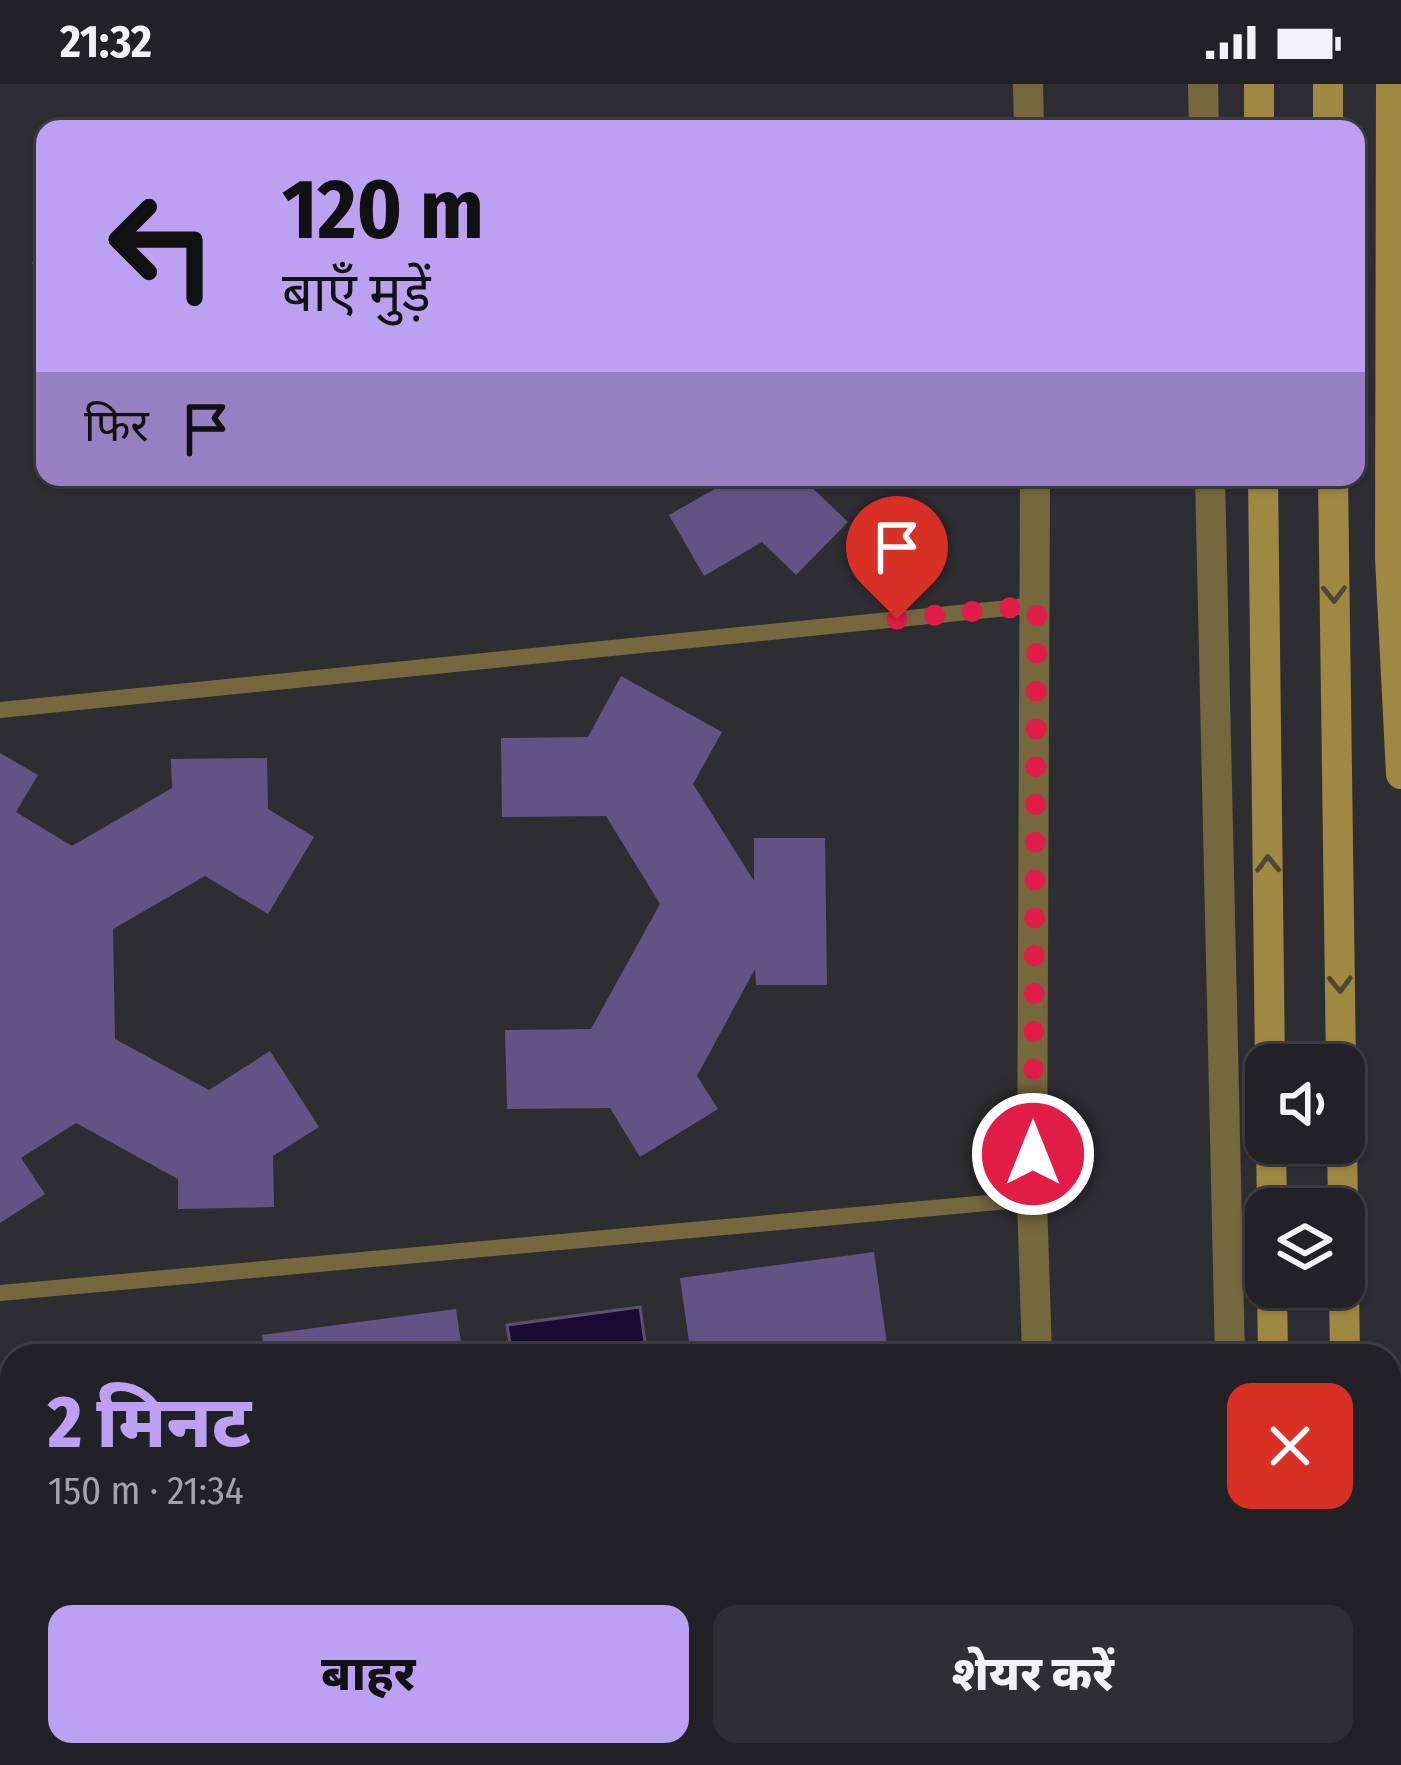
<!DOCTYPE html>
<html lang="hi">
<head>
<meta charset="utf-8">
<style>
  :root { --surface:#222226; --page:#2e2f32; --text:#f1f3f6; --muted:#a2a4a7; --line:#3f3f43; --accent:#bca0f2 }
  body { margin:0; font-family:"Fira Sans Condensed","Noto Sans Devanagari",sans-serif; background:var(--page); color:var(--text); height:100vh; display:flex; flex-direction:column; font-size:45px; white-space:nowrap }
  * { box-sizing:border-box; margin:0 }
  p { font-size:39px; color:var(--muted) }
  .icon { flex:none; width:66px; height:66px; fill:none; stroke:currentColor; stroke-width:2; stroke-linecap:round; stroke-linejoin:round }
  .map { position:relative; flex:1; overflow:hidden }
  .panel { position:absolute; left:0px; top:1260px; width:1401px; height:423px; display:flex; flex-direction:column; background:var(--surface); border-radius:36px 36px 0 0; box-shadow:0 3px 9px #0004,0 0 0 3px var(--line) }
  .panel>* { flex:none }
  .banner { position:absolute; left:36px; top:36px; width:1329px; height:366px; border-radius:24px; box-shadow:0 3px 9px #0004,0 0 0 3px var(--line); background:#bca0f2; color:#111; overflow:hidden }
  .buttons { position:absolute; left:1245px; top:960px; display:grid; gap:24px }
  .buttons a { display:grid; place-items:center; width:120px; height:120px; border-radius:24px; background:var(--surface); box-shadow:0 3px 9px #0004,0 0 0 3px var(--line); font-size:60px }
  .pin { position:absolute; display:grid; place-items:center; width:102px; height:102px; color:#fff; margin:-123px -51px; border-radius:50% 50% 50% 0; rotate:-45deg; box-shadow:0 0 12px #0007 }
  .pin .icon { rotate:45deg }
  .me { position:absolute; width:132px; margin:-66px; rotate:0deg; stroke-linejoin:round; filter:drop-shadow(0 0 9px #0008) }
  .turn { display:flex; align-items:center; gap:42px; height:252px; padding:0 48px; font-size:54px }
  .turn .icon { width:156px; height:156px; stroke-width:2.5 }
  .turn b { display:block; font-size:84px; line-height:102px }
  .then { display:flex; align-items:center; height:114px; padding:0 48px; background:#0003; gap:24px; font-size:45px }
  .round { display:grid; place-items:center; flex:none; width:126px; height:126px; border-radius:24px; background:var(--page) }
  .overview { display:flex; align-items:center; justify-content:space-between; height:204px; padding:0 48px }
  h1 { font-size:72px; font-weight:800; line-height:90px; color:var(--accent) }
  .primary-button { display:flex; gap:24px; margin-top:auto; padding:24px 48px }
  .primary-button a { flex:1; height:138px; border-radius:24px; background:var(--accent); color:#111; font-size:48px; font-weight:800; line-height:138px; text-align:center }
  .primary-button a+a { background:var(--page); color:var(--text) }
  .status { display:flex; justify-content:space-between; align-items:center; height:84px; padding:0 60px; background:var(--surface); direction:ltr }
  .status svg { height:33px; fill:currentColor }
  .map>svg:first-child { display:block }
  .green { fill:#4d3f16 }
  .water { fill:#1a0a34; stroke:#5b506e; stroke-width:3 }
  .building { fill:#615484 }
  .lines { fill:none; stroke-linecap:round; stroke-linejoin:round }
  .lane { stroke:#76683e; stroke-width:16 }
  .street { stroke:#76683e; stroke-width:30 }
  .secondary { stroke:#9f8842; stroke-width:30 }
  .oneway { stroke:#504837 }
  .route { stroke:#e11d48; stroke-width:21; stroke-dasharray:0 37.8 }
</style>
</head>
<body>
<div class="status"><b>21:32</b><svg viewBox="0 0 49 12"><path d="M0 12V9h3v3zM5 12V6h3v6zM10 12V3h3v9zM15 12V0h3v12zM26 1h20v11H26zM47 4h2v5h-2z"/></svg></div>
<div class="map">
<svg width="1401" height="1681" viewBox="0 0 1401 1681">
  <rect width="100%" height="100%" fill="#2e2d32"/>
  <path class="green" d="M201,1671H697V1681H194Z"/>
  <path class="water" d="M640,1223L647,1272H512L507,1241Z"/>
  <path class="building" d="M44,137H45V183L32,180Z
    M723,393H801L848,438L796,491L762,458L704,492L669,431L725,399Z
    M621,592L722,648L693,700L754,797V754H825L827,901H756L755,885L697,992L718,1025L640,1073L610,1024L507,1025L505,946L591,945L660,820L606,732L502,733L501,654L588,653Z
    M0,669L38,691L16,728L72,762L172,704L171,675L267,674L268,725L314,753L268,830L205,792L113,845L115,955L209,1006L270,967L319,1043L273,1072L274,1123L178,1125V1095L76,1039L21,1074L45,1110L0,1139Z
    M874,1168L888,1267L848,1272H691L680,1194Z
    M456,1225L463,1272H265L262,1251Z
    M169,1261L171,1272H108V1269Z
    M12,1282V1382L0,1384V1283Z
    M43,1671H160L153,1681H57Z
    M753,1671H858V1681H753Z"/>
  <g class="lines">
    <path class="lane" d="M0,626L1037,521
      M0,1209L1032,1115"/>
    <path class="street" d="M1028,0L1029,45
      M1203,0L1204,45
      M1035,393L1032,1115L1037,1272
      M1210,393L1230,1272
      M12,1552C0,1590 4,1631 12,1671
      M714,1671V1681
      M936,1671V1681
      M1040,1671V1681
      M224,1681L240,1671
      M1235,1681V1671"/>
    <path class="secondary" d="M1259,0V45
      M1328,0V45
      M1391,0L1390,474L1401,690
      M1263,393L1270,981
      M1333,393L1341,981
      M1271,1059L1272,1125
      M1342,1059L1343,1125
      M1272,1203L1273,1272
      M1344,1203L1345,1272
      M1278,1671V1681
      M1350,1671V1681"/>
  </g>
  <defs><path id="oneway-chevron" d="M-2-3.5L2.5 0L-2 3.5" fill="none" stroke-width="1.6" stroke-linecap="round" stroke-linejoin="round" transform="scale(3)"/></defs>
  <g class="oneway">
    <use href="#oneway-chevron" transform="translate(1334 510) rotate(89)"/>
    <use href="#oneway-chevron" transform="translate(1268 780) rotate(-91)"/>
    <use href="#oneway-chevron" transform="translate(1340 900) rotate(89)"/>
  </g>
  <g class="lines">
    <path class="route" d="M897,535L1037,521L1033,1070"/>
  </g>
</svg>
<div class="buttons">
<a><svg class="icon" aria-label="sound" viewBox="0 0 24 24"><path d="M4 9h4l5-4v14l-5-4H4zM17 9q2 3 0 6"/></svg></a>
<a><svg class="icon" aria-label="layers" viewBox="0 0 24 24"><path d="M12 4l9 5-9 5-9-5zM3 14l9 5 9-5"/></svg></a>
</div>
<div class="pin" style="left:897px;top:535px;background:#d93025"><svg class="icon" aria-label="arrive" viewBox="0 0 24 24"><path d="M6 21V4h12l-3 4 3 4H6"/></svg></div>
<svg class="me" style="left:1033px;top:1070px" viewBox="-20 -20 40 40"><circle r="17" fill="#e11d48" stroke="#fff" stroke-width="3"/><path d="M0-11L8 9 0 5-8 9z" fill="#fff"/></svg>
<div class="banner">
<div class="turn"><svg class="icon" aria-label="left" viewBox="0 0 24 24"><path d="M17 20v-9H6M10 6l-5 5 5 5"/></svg><div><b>120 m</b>बाएँ मुड़ें</div></div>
<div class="then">फिर<svg class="icon" aria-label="arrive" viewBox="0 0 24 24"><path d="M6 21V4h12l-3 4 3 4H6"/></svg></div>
</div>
<section class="panel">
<div class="overview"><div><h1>2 मिनट</h1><p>150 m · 21:34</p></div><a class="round" style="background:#d93025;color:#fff"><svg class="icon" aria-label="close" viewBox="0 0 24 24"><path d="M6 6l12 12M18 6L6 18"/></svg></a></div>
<div class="primary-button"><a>बाहर</a><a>शेयर करें</a></div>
</section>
</div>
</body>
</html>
